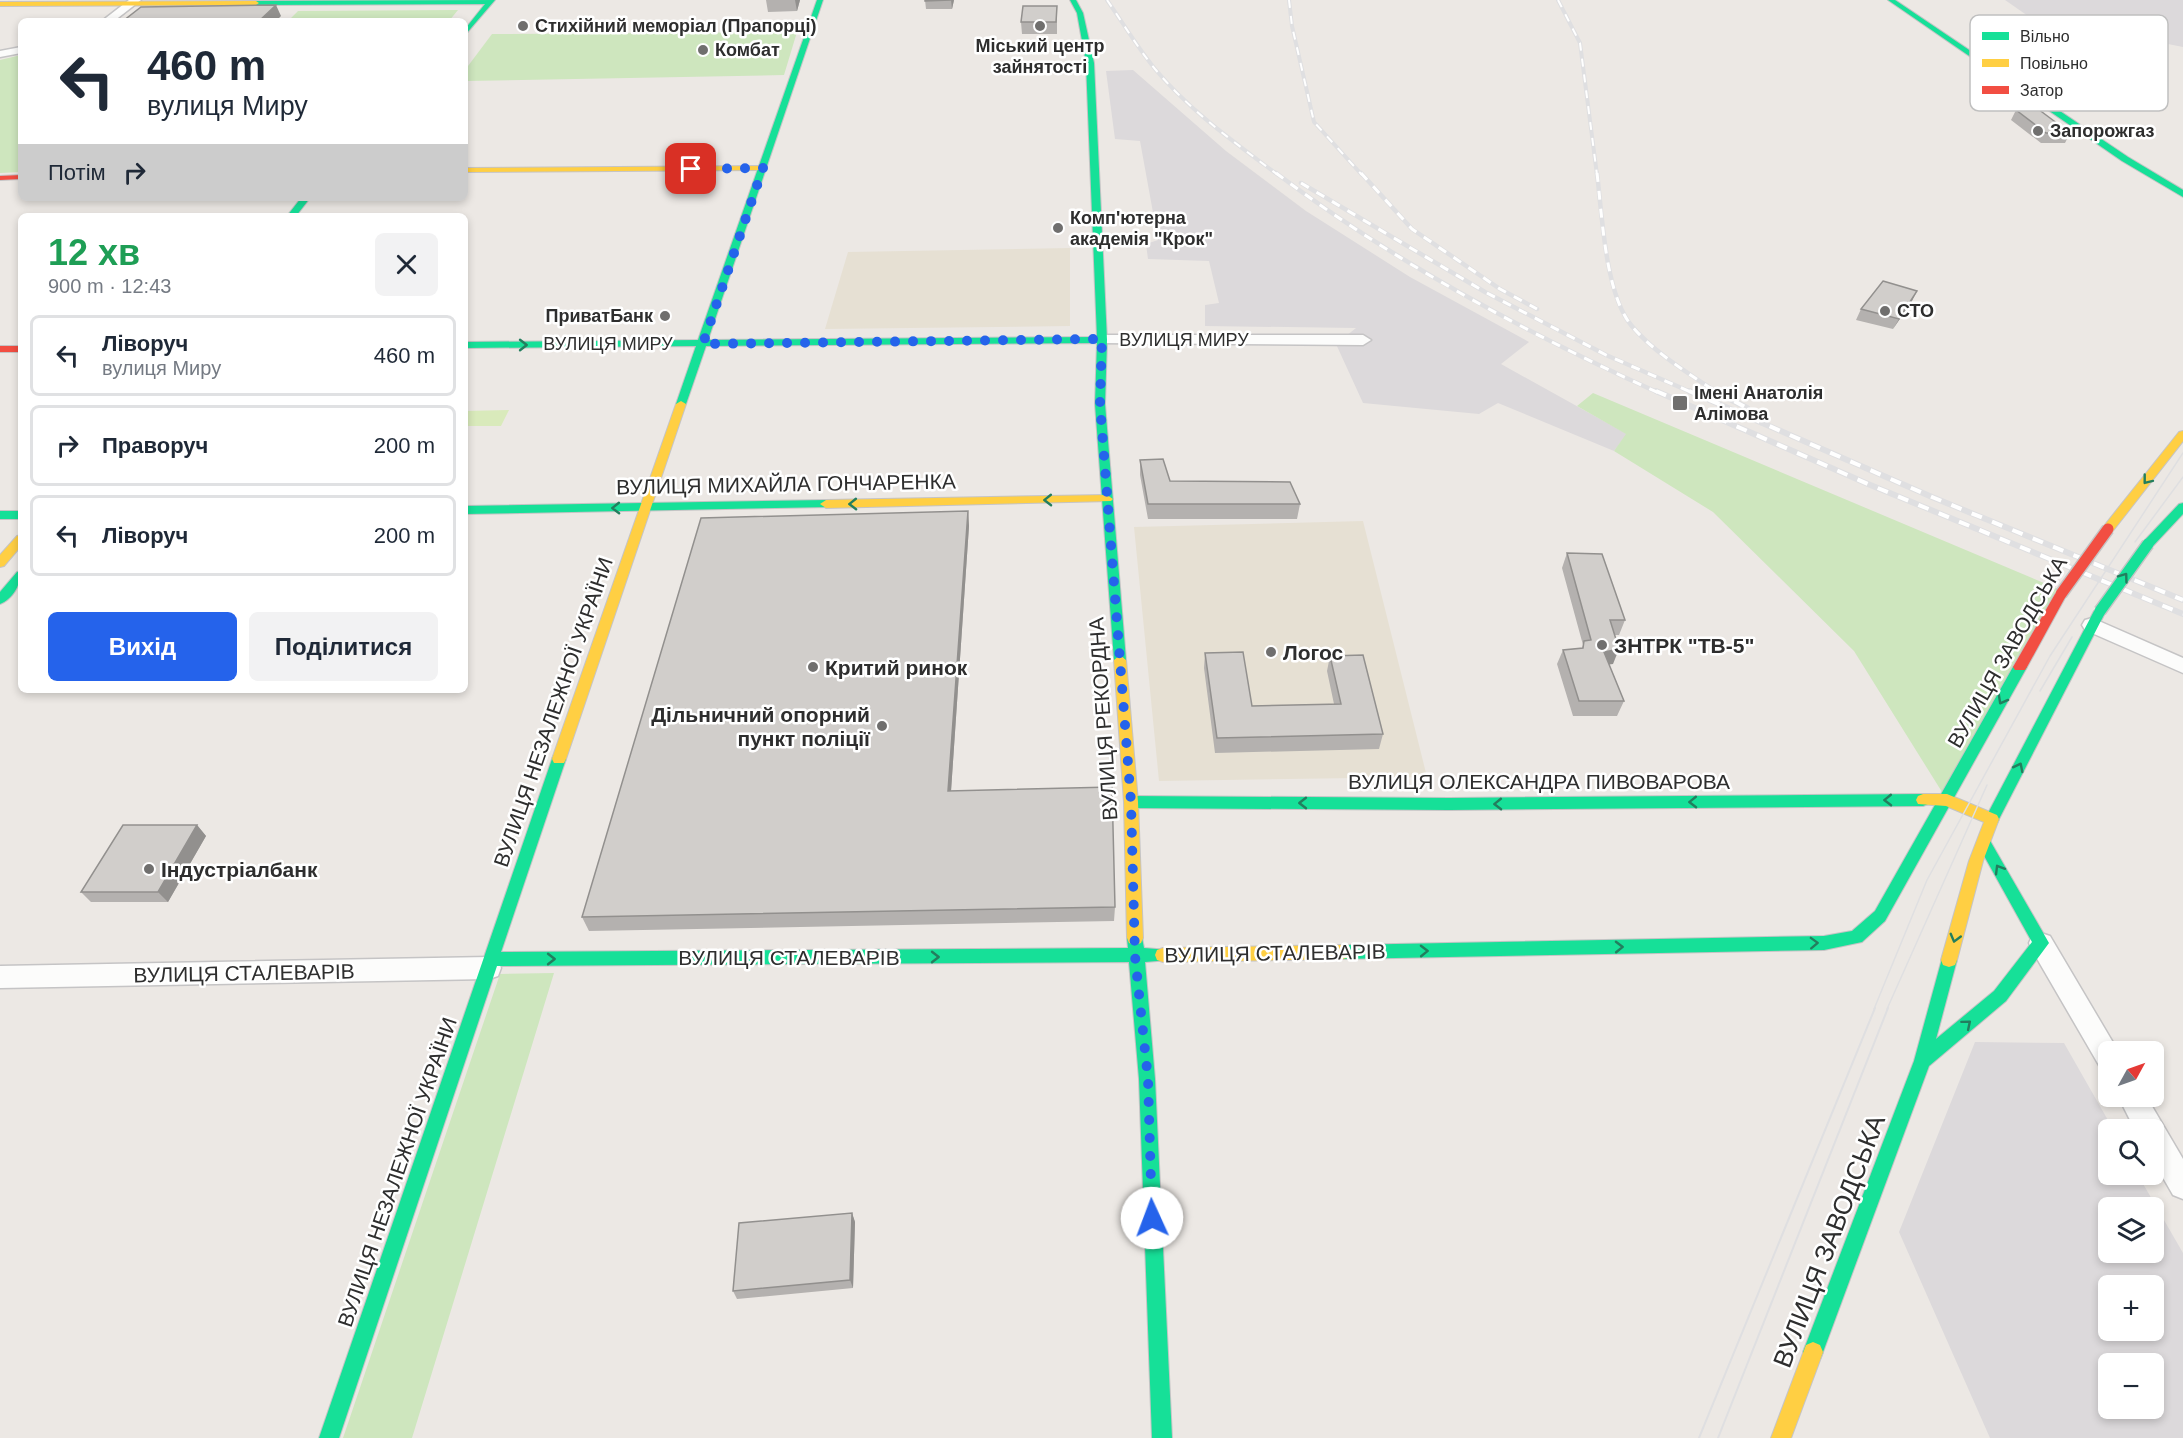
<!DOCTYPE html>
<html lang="uk">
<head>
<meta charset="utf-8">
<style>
  :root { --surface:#fff; --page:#f2f2f3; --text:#1f2937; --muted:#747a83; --line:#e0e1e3; --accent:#2563eb }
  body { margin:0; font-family:Arial,sans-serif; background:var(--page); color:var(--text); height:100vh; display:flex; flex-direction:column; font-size:22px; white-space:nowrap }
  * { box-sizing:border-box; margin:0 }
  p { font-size:20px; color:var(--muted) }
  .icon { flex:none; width:33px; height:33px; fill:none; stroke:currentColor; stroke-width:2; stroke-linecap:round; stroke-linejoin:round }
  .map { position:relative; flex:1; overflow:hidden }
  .panel { position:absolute; left:18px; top:213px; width:450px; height:480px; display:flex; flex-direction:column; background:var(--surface); border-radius:9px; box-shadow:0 3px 9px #0003 }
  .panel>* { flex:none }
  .banner { position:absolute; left:18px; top:18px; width:450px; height:183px; border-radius:9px; box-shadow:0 3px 9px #0003; background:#fff; color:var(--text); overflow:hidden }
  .needle { width:39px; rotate:50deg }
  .controls { position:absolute; left:2098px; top:1041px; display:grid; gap:12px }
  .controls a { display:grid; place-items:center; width:66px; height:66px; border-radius:9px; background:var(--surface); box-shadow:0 3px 9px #0003; font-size:30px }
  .pin { position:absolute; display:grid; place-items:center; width:51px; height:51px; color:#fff; margin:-26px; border-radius:12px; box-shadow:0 3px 9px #0006 }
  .me { position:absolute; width:66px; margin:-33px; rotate:358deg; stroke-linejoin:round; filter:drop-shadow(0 0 4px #0008) }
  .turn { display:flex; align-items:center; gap:21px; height:126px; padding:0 30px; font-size:27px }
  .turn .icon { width:78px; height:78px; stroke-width:2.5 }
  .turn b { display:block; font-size:42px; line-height:51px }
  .then { display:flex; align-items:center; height:57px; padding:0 30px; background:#0003; gap:12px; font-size:22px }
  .round { display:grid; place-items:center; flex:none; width:63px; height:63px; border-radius:9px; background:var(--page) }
  .overview { display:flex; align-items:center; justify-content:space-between; height:102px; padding:0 30px }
  h1 { font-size:36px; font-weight:600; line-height:45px; color:#1e9e55 }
  .cta { display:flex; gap:12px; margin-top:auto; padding:12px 30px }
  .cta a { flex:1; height:69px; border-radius:9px; background:var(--accent); color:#fff; font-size:24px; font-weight:600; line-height:69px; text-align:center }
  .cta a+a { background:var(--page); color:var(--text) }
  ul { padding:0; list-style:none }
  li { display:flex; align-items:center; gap:18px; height:81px; margin:0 12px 9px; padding:0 18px; border:3px solid var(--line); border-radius:9px }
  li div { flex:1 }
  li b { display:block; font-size:22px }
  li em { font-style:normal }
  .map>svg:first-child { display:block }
  .industrial { fill:#dcd9db; fill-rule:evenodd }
  .education { fill:#e6e0d3 }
  .green { fill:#cee6be }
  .pitch { fill:#d9eabb }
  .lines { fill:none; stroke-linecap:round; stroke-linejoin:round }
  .street-casing { stroke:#c5c4c5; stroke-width:3 }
  .fast-casing { stroke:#c5c4c5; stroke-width:2 }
  .slow-casing { stroke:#c5c4c5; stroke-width:2 }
  .jam-casing { stroke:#c5c4c5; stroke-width:2 }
  .street { fill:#fcfcfb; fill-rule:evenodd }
  .fast { fill:#16e098; fill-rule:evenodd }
  .slow { fill:#ffcf43; fill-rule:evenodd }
  .jam { fill:#f24e42; fill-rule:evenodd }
  .tram-far1 { stroke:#dfdfe1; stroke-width:1.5 }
  .tram { stroke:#dfdfe1; stroke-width:2 }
  .rail-far2-casing { stroke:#dfdfe1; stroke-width:4 }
  .rail-far1-casing { stroke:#dfdfe1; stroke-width:4.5 }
  .rail-casing { stroke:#dfdfe1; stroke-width:6 }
  .rail-far2 { stroke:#fff; stroke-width:2; stroke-dasharray:8; stroke-linecap:butt }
  .rail-far1 { stroke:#fff; stroke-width:3; stroke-dasharray:9; stroke-linecap:butt }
  .rail { stroke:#fff; stroke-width:4; stroke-dasharray:11; stroke-linecap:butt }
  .fast-bridge-casing { stroke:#c5c4c5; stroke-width:14; stroke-linecap:butt }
  .jam-bridge-casing { stroke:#c5c4c5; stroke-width:14; stroke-linecap:butt }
  .fast-bridge { stroke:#16e098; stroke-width:11 }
  .jam-bridge { stroke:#f24e42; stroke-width:11 }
  .wall { fill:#b4b1af }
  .shaded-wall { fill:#92908e }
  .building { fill:#d1cecb; stroke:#92908e; stroke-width:1.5 }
  .oneway { stroke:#237e5e }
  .route { stroke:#2563eb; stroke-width:10; stroke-dasharray:0 18 }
  .poi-dot { fill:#706f6e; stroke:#fff; stroke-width:2 }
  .labels { text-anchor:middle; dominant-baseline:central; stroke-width:5; stroke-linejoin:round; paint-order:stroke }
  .far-poi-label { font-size:18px; font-weight:bold; fill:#2e2e2e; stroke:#fff; text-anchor:start }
  .far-street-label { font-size:18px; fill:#2e2e2e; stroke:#fff }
  .street-label { font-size:21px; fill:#2e2e2e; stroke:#fff }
  .poi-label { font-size:21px; font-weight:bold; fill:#2e2e2e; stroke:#fff; text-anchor:start }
  .near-street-label { font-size:26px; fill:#2e2e2e; stroke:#fff }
  .key { fill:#fff; stroke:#c0c0c0; stroke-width:1.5 }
  .key-label { font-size:16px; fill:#2e2e2e }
</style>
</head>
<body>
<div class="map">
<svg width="2183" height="1438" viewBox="0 0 2183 1438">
  <rect width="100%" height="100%" fill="#ece8e4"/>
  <path class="industrial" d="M2005,0H2183V47L2028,16Z
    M1133,70L1226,151L1306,211L1410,277L1529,342L1501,364L1627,434L1614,451L1498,403L1479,414L1363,403L1336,344L1356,328L1205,326V305L1219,303L1209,261L1148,259L1146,244L1158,240L1140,141L1115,139L1106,71Z
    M1975,1042L2064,1043L2113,1129L2109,1130V1174L2138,1175L2183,1253V1438H1990L1899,1232ZM2109,1208H2154V1252H2109ZM2109,1286H2154V1330H2109ZM2109,1364H2154V1408H2109Z"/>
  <path class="education" d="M1070,248V326L825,329L848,252Z
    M1363,521L1427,777L1159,781L1134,527Z"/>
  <path class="green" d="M458,10L449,21H288L298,11Z
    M797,32L784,75L465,81V70L492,34Z
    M21,55V172L0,173V60Z
    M1593,393L2063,591L1947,800L1854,651L1713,512L1614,451L1626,434L1577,406Z
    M554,973L412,1438H343L500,974Z"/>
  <path class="pitch" d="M509,410L501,426H465V411Z"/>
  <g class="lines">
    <defs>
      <path id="street" d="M129,0H141L114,21H102Z
        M21,47V53L0,57V51Z
        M1102,335H1363L1371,340L1363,345L1097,343L1094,340Z
        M2092,618L2183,658V673L2085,630L2082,625L2085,620Z
        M2041,933L2050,936L2118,1051L2109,1052V1071L2100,1067L2032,950L2029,943L2032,936Z
        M489,957L498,960L501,968L498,976L489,979L0,988V966Z
        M2118,1096H2146L2183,1159V1199L2173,1195L2154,1162V1130H2135Z"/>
      <path id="fast" d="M495,0L465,35V29L485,4L256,5L253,3L256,1Z
        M817,0H823L708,340L1097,337L1086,63L1077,13L1070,0H1076L1083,13L1094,63L1107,340L1105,404L1126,660L1125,663L1120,665L1114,660L1095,404L1097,343L706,346L686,404L681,407L676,404L696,346L465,348V342L698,340Z
        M1888,0H1895L2128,157L2183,190V197L2122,161Z
        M301,198H310L296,216H287Z
        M826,500L832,504L830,507L465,514V506Z
        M2183,503V514L2152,547H2144L2142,544L2144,541L2179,504Z
        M0,511H21V519H0Z
        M21,571C21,584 13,599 0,604V592L17,572Z
        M2100,607L2106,611L1999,819L1997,823H1987L1985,819L2094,611Z
        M2020,662L2027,667L1885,921L1862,942L1824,950L1343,959L1337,957L1335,952L1337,947L1343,945L1824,936L1852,931L1875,911L2013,667Z
        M559,754L564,755L566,759L501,952L1128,948L1127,938L1129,933L1135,931L1141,933L1144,948L1169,950L1171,955L1169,960L1145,962L1155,1079L1172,1438H1152L1139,1079L1129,962L497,966L339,1438H319L552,759L554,755Z
        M1923,794L1928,796L1930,800L1928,804L1923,806L1449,810L1131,808L1126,806L1124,802L1126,798L1131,796L1449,798Z
        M1984,837L1989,839L2049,943L2006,1001L1929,1066L1823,1352L1820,1359L1813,1362L1806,1359L1803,1352L1914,1061L1943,955L1949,953L1955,955L1957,960L1936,1039L1994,991L2032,942L1977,843L1979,839Z"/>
      <path id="slow" d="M0,2L256,1L259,3L256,5L0,6Z
        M766,166V170H763L465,172V168Z
        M681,401L686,404L566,759L564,763H554L552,759L676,404Z
        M2183,431V441L2112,532H2104L2102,529L2104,526L2179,432Z
        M1107,495L1113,499L1111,501L826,508L820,504L826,500Z
        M21,535V546L4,566L0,567V555L17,536Z
        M1120,655L1126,660L1138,802L1143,938L1141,943L1135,945L1129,943L1127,938L1124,802L1114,660Z
        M1923,794H1947L1997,815L1999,819L1983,861L1957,960L1955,965L1949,967L1943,965L1941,960L1969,861L1984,822L1946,806L1918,804L1916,800L1918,796Z
        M1343,945L1349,947L1351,952L1349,957L1343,959L1163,962L1157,960L1155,955L1157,950L1163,948Z
        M1813,1342L1820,1345L1823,1352L1791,1438H1771L1806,1345Z"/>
      <path id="jam" d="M21,175V179L0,180V176Z
        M0,346H21V352H0Z
        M2061,590L2067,594L2027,667L2025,670H2015L2013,667L2055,594Z"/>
    </defs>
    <use href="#street" class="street-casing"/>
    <use href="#fast" class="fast-casing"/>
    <use href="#slow" class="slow-casing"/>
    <use href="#jam" class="jam-casing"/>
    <use href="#street" class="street"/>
    <use href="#fast" class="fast"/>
    <use href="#slow" class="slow"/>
    <use href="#jam" class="jam"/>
    <path class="tram-far1" d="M2135,542L2183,477
      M2040,691L2072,637
      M1874,1009L1927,880L2050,656L2183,453
      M1887,1009L1987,785"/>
    <path class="tram" d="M1699,1438L1875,1008
      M1718,1438L1888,1008"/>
    <defs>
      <path id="rail-far2" d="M1107,0C1123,23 1137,47 1155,69C1190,111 1234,142 1278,175
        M1289,0L1292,26L1314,122L1362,175
        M1558,0L1580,43L1597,175"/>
      <path id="rail-far1" d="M1276,173C1394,262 1524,332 1659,393
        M1361,173L1412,229L1500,289L1537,309
        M1597,173C1602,214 1605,293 1631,325C1652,351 1689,374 1718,393
        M1301,183L1485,292L1606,355L1693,393"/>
      <path id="rail" d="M1656,391L1868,484L2183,614
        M1689,391L1932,497L2183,600
        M1715,391L1747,408"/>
    </defs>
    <use href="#rail-far2" class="rail-far2-casing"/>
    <use href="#rail-far1" class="rail-far1-casing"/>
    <use href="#rail" class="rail-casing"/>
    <use href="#rail-far2" class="rail-far2"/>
    <use href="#rail-far1" class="rail-far1"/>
    <use href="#rail" class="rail"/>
    <defs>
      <path id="fast-bridge" d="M2100,611L2148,544"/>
      <path id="jam-bridge" d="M2061,594L2108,529"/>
    </defs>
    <use href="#fast-bridge" class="fast-bridge-casing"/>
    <use href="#jam-bridge" class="jam-bridge-casing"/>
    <use href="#fast-bridge" class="fast-bridge"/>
    <use href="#jam-bridge" class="jam-bridge"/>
  </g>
  <path class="wall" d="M766,0H800L797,11L768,12Z
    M925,0H954L952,9H926Z
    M1057,6V34H1022L1021,22Z
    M2016,110L2070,133L2065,143H2041L2011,120Z
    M1912,301L1893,329L1856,320L1861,309Z
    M1140,460L1170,481L1300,504L1297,519H1148L1140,475Z
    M968,511L969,526L951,791L1115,907L1114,921L589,931L582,917Z
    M1567,553L1625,620L1619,635H1615L1613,664H1609L1624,701L1617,716H1573L1557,664L1563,650L1582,648L1583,645L1562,568Z
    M1205,653L1252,706L1334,704L1327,671L1330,656L1383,734L1379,749L1215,753L1204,668Z
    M197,825L206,836L168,902H91L81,892Z
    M852,1213L855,1222L853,1288L737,1299L733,1291Z"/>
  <path class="shaded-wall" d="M795,0H800L797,11Z
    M951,0H954L952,9Z
    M276,5L281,16L276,21H259Z
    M1917,291L1912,301L1893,329L1899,319Z
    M968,511L969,526L950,806L948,791Z
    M1619,649L1613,664L1598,666L1604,652Z
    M197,825L206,836L168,902L158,892Z
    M852,1213L855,1222L853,1288L850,1280Z"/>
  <path class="building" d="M925,0H951L925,1Z
    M276,5L259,21H123L141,7Z
    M1023,6H1057L1056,22H1021Z
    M2038,109L2070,133H2046L2016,110Z
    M1883,281L1917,291L1899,319L1861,309Z
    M1163,459L1170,481L1290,482L1300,504H1148L1140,460Z
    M968,511L948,791L1112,787L1115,907L582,917L701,518Z
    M1567,553L1602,554L1625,620H1610L1619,649L1604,652L1624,701H1579L1563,650L1583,648L1584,641L1591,640Z
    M1243,652L1252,706L1341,704L1330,656L1363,655L1383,734L1217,738L1205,653Z
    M123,825H197L158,892H81Z
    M852,1213L850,1280L733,1291L739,1223Z"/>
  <defs><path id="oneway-chevron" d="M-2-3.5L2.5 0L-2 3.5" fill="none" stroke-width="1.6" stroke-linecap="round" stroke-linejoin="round" transform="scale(1.5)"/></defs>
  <g class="oneway">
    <use href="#oneway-chevron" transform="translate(523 345)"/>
    <use href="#oneway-chevron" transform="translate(2147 480) rotate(128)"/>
    <use href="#oneway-chevron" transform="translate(1048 500) rotate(179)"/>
    <use href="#oneway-chevron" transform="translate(853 504) rotate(179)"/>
    <use href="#oneway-chevron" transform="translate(616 508) rotate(179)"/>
    <use href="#oneway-chevron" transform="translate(2124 577) rotate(-54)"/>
    <use href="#oneway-chevron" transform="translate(2002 700) rotate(119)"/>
    <use href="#oneway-chevron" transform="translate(2019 767) rotate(-63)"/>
    <use href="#oneway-chevron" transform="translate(1888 800) rotate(179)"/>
    <use href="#oneway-chevron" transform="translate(1693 802) rotate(179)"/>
    <use href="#oneway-chevron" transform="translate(1303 803) rotate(-180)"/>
    <use href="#oneway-chevron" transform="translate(1498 804) rotate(179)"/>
    <use href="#oneway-chevron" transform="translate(1999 869) rotate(-121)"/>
    <use href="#oneway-chevron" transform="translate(1955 938) rotate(105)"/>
    <use href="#oneway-chevron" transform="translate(1814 943) rotate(-2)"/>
    <use href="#oneway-chevron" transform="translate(1619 947) rotate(-1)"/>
    <use href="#oneway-chevron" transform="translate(1424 951) rotate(-1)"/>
    <use href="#oneway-chevron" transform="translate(935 957)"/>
    <use href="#oneway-chevron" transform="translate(551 959)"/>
    <use href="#oneway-chevron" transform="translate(1967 1024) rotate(-40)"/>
  </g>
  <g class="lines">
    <path class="route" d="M691,169L763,168L703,344L1102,339L1100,404L1131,802L1135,956L1148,1079L1152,1218"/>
  </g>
  <g class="poi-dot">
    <circle cx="523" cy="26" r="6"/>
    <circle cx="1040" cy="26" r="6"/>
    <circle cx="703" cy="50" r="6"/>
    <circle cx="2038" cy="131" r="6"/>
    <circle cx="1058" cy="228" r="6"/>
    <circle cx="1885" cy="311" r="6"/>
    <circle cx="665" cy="316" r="6"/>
    <rect x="1672" y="395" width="16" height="16" rx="3"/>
    <circle cx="1602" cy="645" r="6"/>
    <circle cx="1271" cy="652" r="6"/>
    <circle cx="813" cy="667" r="6"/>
    <circle cx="882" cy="726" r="6"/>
    <circle cx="149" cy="869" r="6"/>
  </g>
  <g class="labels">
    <g class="far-poi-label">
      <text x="535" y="26">Стихійний меморіал (Прапорці)</text>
      <text x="1040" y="46" text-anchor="middle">Міський центр<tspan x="1040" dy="21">зайнятості</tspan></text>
      <text x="715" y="50">Комбат</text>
      <text x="2050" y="131">Запорожгаз</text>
      <text x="1070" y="218">Комп'ютерна<tspan x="1070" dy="21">академія "Крок"</tspan></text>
      <text x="1897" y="311">СТО</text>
      <text x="653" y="316" text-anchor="end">ПриватБанк</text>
      <text x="1694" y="393">Імені Анатолія<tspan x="1694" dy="21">Алімова</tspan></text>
    </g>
    <g class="far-street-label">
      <text x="1184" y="340">ВУЛИЦЯ МИРУ</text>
      <text x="608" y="344">ВУЛИЦЯ МИРУ</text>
    </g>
    <g class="street-label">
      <text transform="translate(786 484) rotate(-1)">ВУЛИЦЯ МИХАЙЛА ГОНЧАРЕНКА</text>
      <text transform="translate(2007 652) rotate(-60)">ВУЛИЦЯ ЗАВОДСЬКА</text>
      <text transform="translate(553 712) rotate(-71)">ВУЛИЦЯ НЕЗАЛЕЖНОЇ УКРАЇНИ</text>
      <text transform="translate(1103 719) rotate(-94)">ВУЛИЦЯ РЕКОРДНА</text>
      <text x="1539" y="781">ВУЛИЦЯ ОЛЕКСАНДРА ПИВОВАРОВА</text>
      <text transform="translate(1275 953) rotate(-1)">ВУЛИЦЯ СТАЛЕВАРІВ</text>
      <text x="789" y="957">ВУЛИЦЯ СТАЛЕВАРІВ</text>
      <text transform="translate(244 973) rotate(-1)">ВУЛИЦЯ СТАЛЕВАРІВ</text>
      <text transform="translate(397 1172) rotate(-71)">ВУЛИЦЯ НЕЗАЛЕЖНОЇ УКРАЇНИ</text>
    </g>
    <g class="poi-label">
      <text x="1614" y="645">ЗНТРК "ТВ-5"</text>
      <text x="1283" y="652">Логос</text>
      <text x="825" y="667">Критий ринок</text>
      <text x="870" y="714" text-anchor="end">Дільничний опорний<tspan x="870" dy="24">пункт поліції</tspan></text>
      <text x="161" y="869">Індустріалбанк</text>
    </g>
    <g class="near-street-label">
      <text transform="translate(1829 1241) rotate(-69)">ВУЛИЦЯ ЗАВОДСЬКА</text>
    </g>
  </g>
  <rect x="1970" y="15" width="198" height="96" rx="9" class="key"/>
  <rect x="1982" y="32" width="27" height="8" fill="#16e098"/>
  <rect x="1982" y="59" width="27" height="8" fill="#ffcf43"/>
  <rect x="1982" y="86" width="27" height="8" fill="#f24e42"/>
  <g class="key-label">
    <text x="2020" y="42">Вільно</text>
    <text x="2020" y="69">Повільно</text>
    <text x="2020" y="96">Затор</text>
  </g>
</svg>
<div class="controls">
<a><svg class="needle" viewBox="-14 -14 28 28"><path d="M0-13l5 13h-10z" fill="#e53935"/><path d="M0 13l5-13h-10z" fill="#747a83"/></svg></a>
<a><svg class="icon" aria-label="search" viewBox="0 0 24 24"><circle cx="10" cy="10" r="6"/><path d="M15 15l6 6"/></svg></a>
<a><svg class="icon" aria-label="layers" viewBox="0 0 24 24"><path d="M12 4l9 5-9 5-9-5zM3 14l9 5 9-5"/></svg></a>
<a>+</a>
<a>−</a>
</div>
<div class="pin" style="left:691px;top:169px;background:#d93025"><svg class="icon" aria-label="arrive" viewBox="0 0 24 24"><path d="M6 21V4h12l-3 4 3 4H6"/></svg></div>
<svg class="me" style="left:1152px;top:1218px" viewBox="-20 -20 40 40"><circle r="19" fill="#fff"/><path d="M0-13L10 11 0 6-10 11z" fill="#2563eb"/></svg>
<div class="banner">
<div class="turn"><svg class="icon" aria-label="left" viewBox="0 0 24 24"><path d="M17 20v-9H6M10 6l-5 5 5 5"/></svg><div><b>460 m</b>вулиця Миру</div></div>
<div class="then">Потім<svg class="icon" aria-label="right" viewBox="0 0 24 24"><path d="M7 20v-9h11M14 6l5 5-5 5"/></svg></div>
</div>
<section class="panel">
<div class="overview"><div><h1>12 хв</h1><p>900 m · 12:43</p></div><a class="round"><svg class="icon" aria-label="close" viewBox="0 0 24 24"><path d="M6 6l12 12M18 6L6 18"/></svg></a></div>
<ul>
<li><svg class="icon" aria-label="left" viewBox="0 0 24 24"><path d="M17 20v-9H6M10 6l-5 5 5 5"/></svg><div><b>Ліворуч</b><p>вулиця Миру</p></div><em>460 m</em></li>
<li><svg class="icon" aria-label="right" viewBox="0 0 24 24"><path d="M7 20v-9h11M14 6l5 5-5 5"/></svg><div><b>Праворуч</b></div><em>200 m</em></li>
<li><svg class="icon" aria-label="left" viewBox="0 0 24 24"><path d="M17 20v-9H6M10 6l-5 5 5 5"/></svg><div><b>Ліворуч</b></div><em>200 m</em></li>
</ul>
<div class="cta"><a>Вихід</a><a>Поділитися</a></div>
</section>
</div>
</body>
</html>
